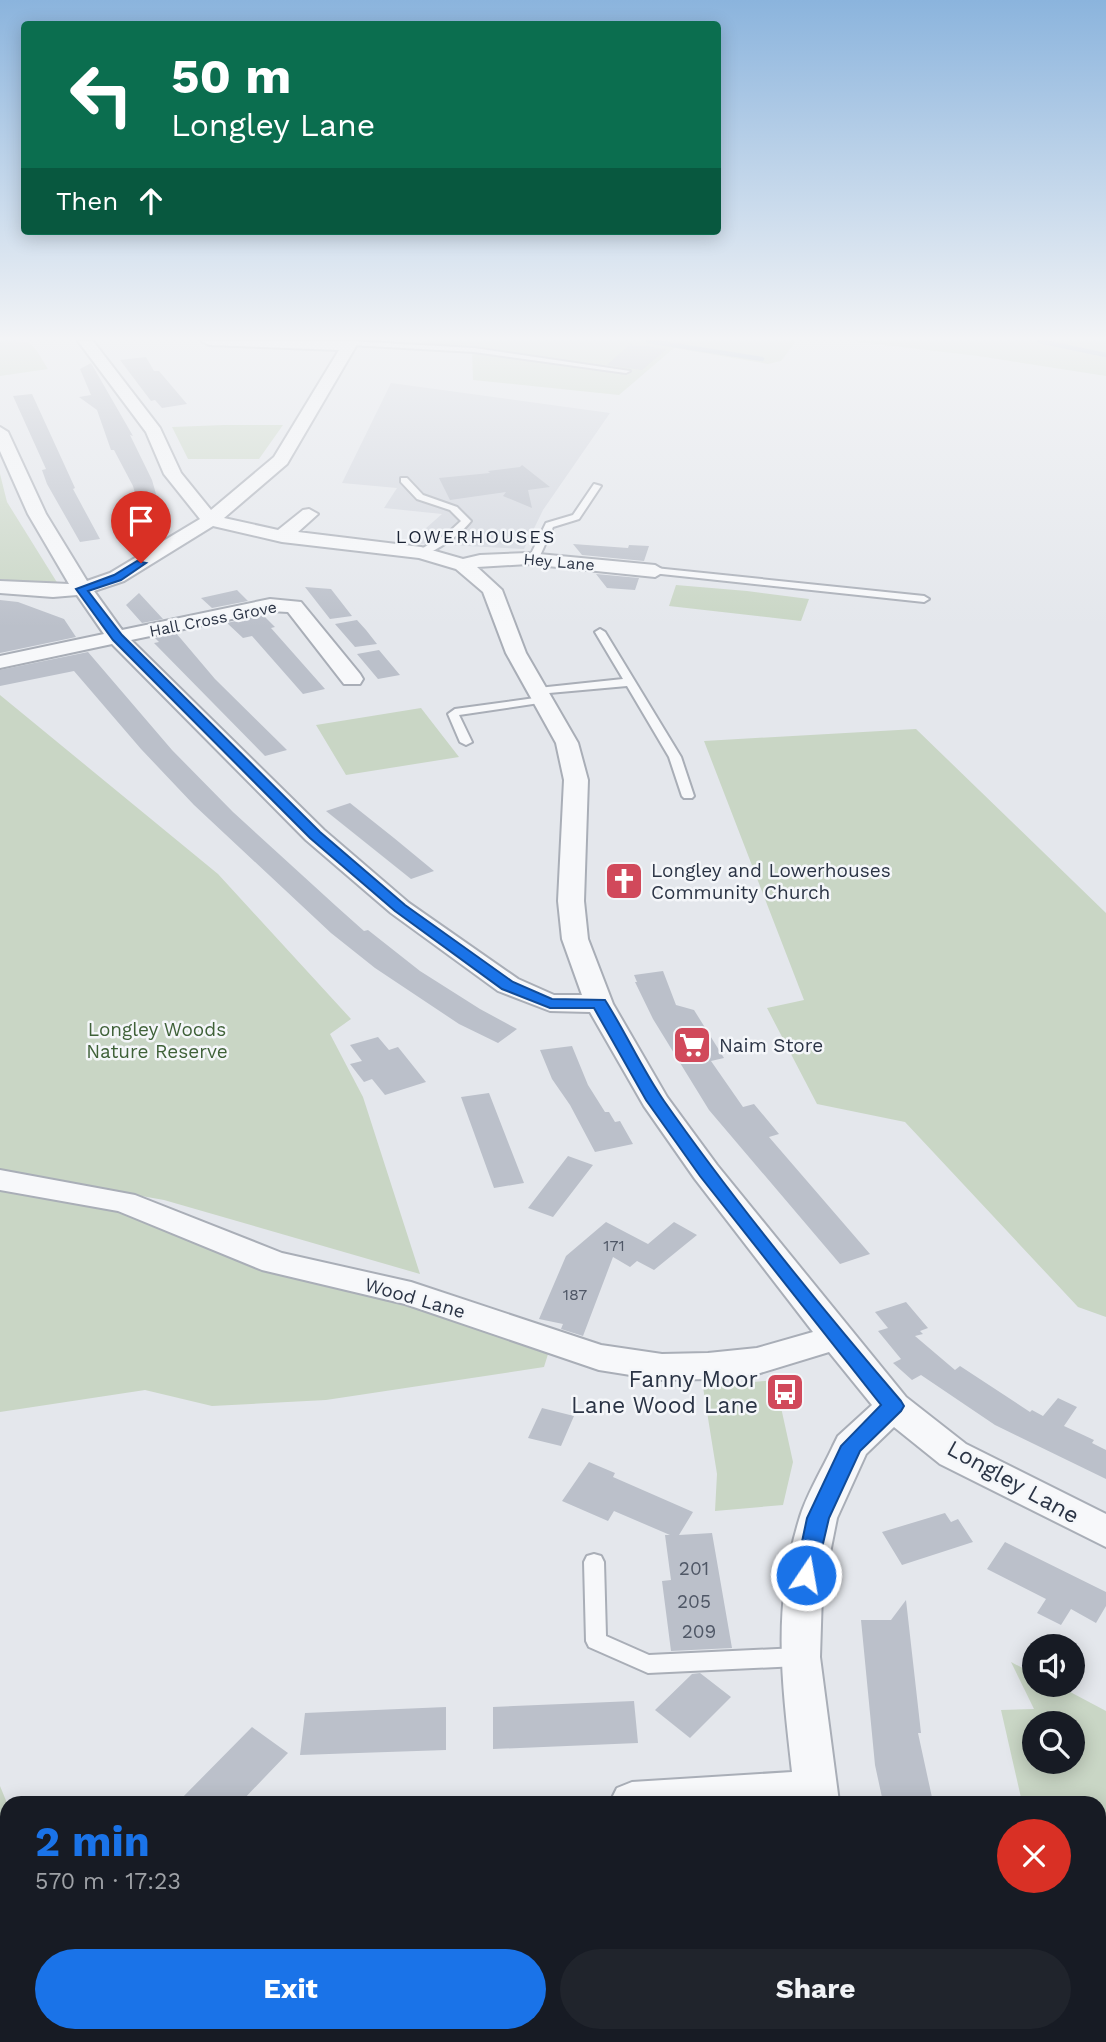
<!DOCTYPE html>
<html lang="en">
<head>
<meta charset="utf-8">
<style>
  :root { --surface:#171b24; --page:#20242c; --text:#f1f3f6; --muted:#9ea1a6; --accent:#1a73e8 }
  body { margin:0; font-family:"Work Sans",sans-serif; background:var(--page); color:var(--text); height:100vh; display:flex; flex-direction:column; font-size:26px; white-space:nowrap }
  * { box-sizing:border-box; margin:0 }
  p { font-size:23px; color:var(--muted) }
  .icon { flex:none; width:38px; height:38px; fill:none; stroke:currentColor; stroke-width:2; stroke-linecap:round; stroke-linejoin:round }
  .map { position:relative; flex:1; overflow:hidden }
  .side { position:absolute; left:0px; top:1796px; width:1106px; height:247px; display:flex; flex-direction:column; background:var(--surface); border-radius:21px 21px 0 0; box-shadow:0 4px 18px #0003 }
  .side>* { flex:none }
  .banner { position:absolute; left:21px; top:21px; width:700px; height:214px; border-radius:7px; box-shadow:0 4px 18px #0003; background:#0b6e4f; color:#fff; overflow:hidden }
  .tools { position:absolute; left:1022px; top:1634px; display:grid; gap:14px }
  .tools a { display:grid; place-items:center; width:63px; height:63px; border-radius:50%; background:var(--surface); box-shadow:0 4px 18px #0003; font-size:35px }
  .pin { position:absolute; display:grid; place-items:center; width:60px; height:60px; color:#fff; margin:-72px -30px; border-radius:50% 50% 50% 0; rotate:-45deg; box-shadow:0 0 7px #0007 }
  .pin .icon { rotate:45deg }
  .me { position:absolute; width:77px; margin:-38px; rotate:12deg; stroke-linejoin:round; filter:drop-shadow(0 0 5px #0008) }
  .turn { display:flex; align-items:center; gap:24px; height:147px; padding:0 35px; font-size:32px }
  .turn .icon { width:91px; height:91px; stroke-width:2.5 }
  .turn b { display:block; font-size:49px; line-height:60px }
  .then { display:flex; align-items:center; height:66px; padding:0 35px; background:#0003; gap:14px; font-size:26px }
  .round { display:grid; place-items:center; flex:none; width:74px; height:74px; border-radius:37px; background:var(--page) }
  .overview { display:flex; align-items:center; justify-content:space-between; height:119px; padding:0 35px }
  h1 { font-size:42px; font-weight:700; line-height:52px; color:var(--accent) }
  .primary-button { display:flex; gap:14px; margin-top:auto; padding:14px 35px }
  .primary-button a { flex:1; height:80px; border-radius:42px; background:var(--accent); color:#fff; font-size:28px; font-weight:700; line-height:80px; text-align:center }
  .primary-button a+a { background:var(--page); color:var(--text) }
  .map>svg:first-child { display:block }
  .built { fill:#d2d6de }
  .green { fill:#c9d6c5; fill-rule:evenodd }
  .lines { fill:none; stroke-linecap:round; stroke-linejoin:round }
  .stream { stroke:#9fb4cc; stroke-width:4.5 }
  .building { fill:#bbc0ca }
  .lane-casing { stroke:#a9aeb7; stroke-width:4 }
  .street-casing { stroke:#a9aeb7; stroke-width:4 }
  .lane { fill:#f7f8fa; fill-rule:evenodd }
  .street { fill:#f7f8fa; fill-rule:evenodd }
  .route { fill:#1a73e8; stroke:#114b97; stroke-width:2 }
  .labels { text-anchor:middle; dominant-baseline:central; stroke-width:5; stroke-linejoin:round; paint-order:stroke }
  .far-street-label { font-size:16px; fill:#2b3445; stroke:#f4f6f9 }
  .number-label { font-size:16px; fill:#4f5766 }
  .far-neighbourhood-label { font-size:18px; letter-spacing:2px; fill:#1d2536; stroke:#f4f6f9 }
  .poi-label { font-size:19px; fill:#2b3445; stroke:#f4f6f9; text-anchor:start }
  .park-label { font-size:19px; fill:#3f6138; stroke:#f4f6f9 }
  .street-label { font-size:19px; fill:#2b3445; stroke:#f4f6f9 }
  .near-number-label { font-size:19px; fill:#4f5766 }
  .near-poi-label { font-size:23px; fill:#2b3445; stroke:#f4f6f9; text-anchor:end }
  .near-street-label { font-size:23px; fill:#2b3445; stroke:#f4f6f9 }
</style>
</head>
<body>
<div class="map">
<svg width="1106" height="2042" viewBox="0 0 1106 2042">
  <rect width="100%" height="100%" fill="#e4e7ec"/>
  <path class="built" d="M391,383L610,413L543,510L524,549L409,543L442,514L384,508L397,488L342,483Z"/>
  <path class="green" d="M0,341C35,341 30,340 48,369L0,376Z
    M423,341H796L781,361L768,364L674,348L619,395L473,380L472,351L475,348L422,343Z
    M850,341H1106V376L978,356Z
    M224,425H283L259,459H188L172,427Z
    M0,474L7,502L58,584L48,586L0,579Z
    M676,585L747,591L809,599L801,621L669,606Z
    M0,695L218,874L351,1019L330,1034L363,1097L420,1274L164,1200L0,1171Z
    M421,708L459,757L346,775L316,725Z
    M916,729L1106,913V1317L1078,1307L905,1122L817,1104L767,1008L804,1000L704,741Z
    M0,1188L135,1212L553,1338L544,1367L326,1400L212,1406L145,1390L0,1412Z
    M775,1380L793,1462L783,1505L715,1511L717,1474L703,1387Z
    M1011,1662L1034,1674V1685H1057L1106,1711V2015L1099,2016V1802H1022L1001,1710L1034,1709ZM1034,1724H1073V1762H1034Z
    M0,1786L7,1803V2035H96L99,2042H0Z"/>
  <g class="lines">
    <path class="stream" d="M648,341L762,359
      M1039,341L1106,355"/>
  </g>
  <path class="building" d="M630,344L667,349L642,370L607,365Z
    M146,357L154,371H159L187,404L162,408L155,400L151,401L120,360Z
    M91,363L133,436L130,435L152,480L158,501L138,503L133,486L114,450H111L97,410L79,397L91,395L80,369Z
    M32,394L75,488L73,489L100,539L80,542L47,484L42,470L46,469L13,396Z
    M522,465L550,487L528,490L532,508L503,496L506,492L450,500L439,478L490,473L488,471L520,467Z
    M573,544L628,548L629,545L649,546L644,561L582,555Z
    M596,574L639,578L635,590L607,588Z
    M305,587L331,589L352,616L330,619Z
    M237,590L248,601L212,608L201,598Z
    M139,593L163,619L142,623L126,605Z
    M0,600L18,602L64,619L76,637L0,653Z
    M263,615L275,627L271,628L325,689L303,694L252,636L243,638L227,623Z
    M357,620L366,630L377,644L355,647L335,624Z
    M176,633L215,679L287,750L265,756L154,643L159,642L155,638Z
    M379,650L389,662L400,675L378,679L357,654Z
    M88,652L172,750L233,812L336,906L364,931L368,930L420,971L480,1009L517,1029L498,1043L459,1024L375,968L331,933L194,805L141,749L74,671L0,686V670Z
    M350,803L394,838L434,871L411,879L326,811Z
    M663,971L676,1005L694,1010L724,1058L711,1061L743,1107L754,1104L779,1134L769,1137L870,1254L840,1264L709,1110L653,1019L635,982H637L634,975Z
    M378,1037L389,1050L398,1047L426,1082L385,1095L372,1079L364,1082L350,1064L362,1061L350,1045Z
    M572,1046L588,1085L605,1112H609L615,1122L620,1121L633,1144L595,1152L570,1105L552,1079L540,1050Z
    M489,1093L508,1142L524,1183L494,1188L461,1097Z
    M568,1156L593,1165L553,1217L528,1208Z
    M606,1222L648,1244L674,1222L697,1235L654,1270L637,1261L630,1267L613,1257L583,1336L561,1329L563,1324L539,1319L566,1256Z
    M906,1302L928,1328L920,1331L923,1334L915,1336L955,1370L960,1366L1030,1412L1032,1410L1043,1416L1058,1398L1077,1407L1064,1426L1094,1440L1092,1443L1106,1450V1479L995,1425L921,1375L912,1380L893,1363L901,1359L878,1331L888,1328L875,1312Z
    M542,1408L574,1416L561,1446L528,1438Z
    M589,1462L615,1473L613,1477L693,1512L679,1535L712,1533L732,1648L671,1651L662,1581L671,1580L665,1535H670L614,1511L608,1521L562,1501Z
    M945,1513L951,1522L958,1519L973,1542L902,1565L882,1532Z
    M1005,1542L1106,1592V1606L1096,1623L1071,1609L1061,1625L1037,1613L1046,1599L987,1569Z
    M906,1600L921,1733H918L933,1802H883L875,1765L861,1620H891Z
    M700,1673L731,1697L690,1738L655,1710L692,1674Z
    M634,1701L638,1743L493,1749V1707Z
    M446,1707V1750L300,1755L305,1713Z
    M252,1727L288,1753L241,1802H178Z"/>
  <g class="lines">
    <defs>
      <path id="lane" d="M348,341L474,348L630,371L626,373L474,352L351,345L347,343Z
        M401,478H407L423,495L457,507L471,521C462,533 432,556 418,555V551L448,533L461,521L450,510L417,499L401,482Z
        M594,484L601,486L579,519L553,527L538,560L530,562L528,560L546,523L573,515Z
        M655,568L924,596L929,599L924,602L652,573L650,571Z
        M600,629L605,632L681,757L694,796L692,798H684L682,796L669,757L627,686L538,694L533,691L538,688L623,679L595,632Z
        M542,697L547,700L546,702L459,715L472,742L466,745L460,742L448,714L455,709Z
        M594,1554L601,1556L604,1562L606,1636L649,1655L798,1648L805,1651L808,1657L805,1663L798,1666L648,1673L589,1647L586,1641L584,1562L587,1556Z"/>
      <path id="street" d="M78,341H93L160,428L181,473L211,510L274,457L339,350L209,345L202,341H359L287,464L224,518L278,530L303,510L309,509L318,514L298,532L421,547L463,559L480,555L528,553L655,565L665,571L655,577L528,564L477,567L502,590L526,653L578,743L588,780L584,901L588,939L613,1004L667,1097L717,1165L906,1397L966,1444L1106,1514V1547L940,1464L894,1427L866,1454L837,1518L822,1593L820,1657L839,1802H610L617,1788L632,1782L792,1772C782,1681 772,1609 799,1520C806,1495 822,1470 833,1446L838,1436L872,1405L829,1352L757,1374L708,1379L662,1380L599,1370L405,1304L262,1270L118,1211L0,1190V1170L135,1195L282,1253L411,1282L601,1345L662,1354L708,1353L757,1348L813,1332L695,1179L644,1106L590,1012L550,1011L498,991L391,913L306,840L112,644L0,668V656L104,634L77,595L53,597L0,593V581L69,584L28,514L0,451V427L8,432L46,514L87,581L110,573L200,519L164,474L146,432ZM213,526L282,542L419,558L456,569L483,592L506,653L556,743L564,780L558,901L562,939L582,995H554L518,979L409,903L324,830L131,640L270,611L288,612L344,684H360L363,679L360,674L301,602L270,599L122,630L94,591L124,581Z
        M316,2035H364L365,2042H317Z
        M832,2035H880L881,2042H833Z"/>
    </defs>
    <use href="#lane" class="lane-casing"/>
    <use href="#street" class="street-casing"/>
    <use href="#lane" class="lane"/>
    <use href="#street" class="street"/>
  </g>
  <linearGradient id="sky" x2="0" y2="1"><stop stop-color="#8bb4dd"/><stop offset="0.54" stop-color="#f3f4f6"/><stop offset="1" stop-color="#f3f4f6" stop-opacity="0"/></linearGradient>
  <rect width="1106" height="627" fill="url(#sky)"/>
  <path class="route" d="M137,561L146,563L121,580L88,591L122,635L320,832L405,905L513,982L552,999L605,1000C626,1033 642,1069 664,1101C737,1205 818,1304 901,1401L904,1406L901,1411L860,1451L829,1518L814,1582L806,1584L798,1582L795,1575L807,1518L841,1446L881,1405L700,1176L646,1100L594,1008H550L502,989L395,911L310,838L113,640L76,589L114,575Z"/>
  <defs>
    <symbol id="church-square" viewBox="-11 -11 22 22"><rect x="-9" y="-9" width="18" height="18" rx="4" fill="#d1495b" stroke="#f4f6f9"/><path d="M-1.2-6h2.4v3.5h3.3v2.4h-3.3V6h-2.4V-.1h-3.3v-2.4h3.3Z" fill="#fff"/></symbol>
    <symbol id="supermarket-square" viewBox="-11 -11 22 22"><rect x="-9" y="-9" width="18" height="18" rx="4" fill="#d1495b" stroke="#f4f6f9"/><path d="M-6-5.5h2.5l.6 2H6L4.5 2H-2.5L-4.4-4H-6ZM-1.5 3.2a1.3 1.3 0 1 0 .1 0ZM3 3.2a1.3 1.3 0 1 0 .1 0Z" fill="#fff"/></symbol>
    <symbol id="bus-square" viewBox="-11 -11 22 22"><rect x="-9" y="-9" width="18" height="18" rx="4" fill="#d1495b" stroke="#f4f6f9"/><path d="M-5-6H5V4H4V6H2V4H-2V6H-4V4H-5ZM-3.5-4V0h7V-4ZM-3.5 1.2v1.5H-2V1.2ZM2 1.2v1.5H3.5V1.2Z" fill="#fff"/></symbol>
  </defs>
  <g fill-rule="evenodd">
    <use href="#church-square" x="602" y="859" width="44" height="44"/>
    <use href="#supermarket-square" x="670" y="1023" width="44" height="44"/>
    <use href="#bus-square" x="763" y="1370" width="44" height="44"/>
  </g>
  <g class="labels">
    <g class="far-street-label">
      <text transform="translate(559 562) rotate(5)">Hey Lane</text>
      <text transform="translate(213 619) rotate(-11)">Hall Cross Grove</text>
    </g>
    <g class="number-label">
      <text x="614" y="1245">171</text>
      <text x="575" y="1294">187</text>
    </g>
    <g class="far-neighbourhood-label">
      <text x="476" y="536">LOWERHOUSES</text>
    </g>
    <g class="poi-label">
      <text x="651" y="870">Longley and Lowerhouses<tspan x="651" dy="22">Community Church</tspan></text>
      <text x="719" y="1045">Naim Store</text>
    </g>
    <g class="park-label">
      <text x="157" y="1029">Longley Woods<tspan x="157" dy="22">Nature Reserve</tspan></text>
    </g>
    <g class="street-label">
      <text transform="translate(415 1298) rotate(16)">Wood Lane</text>
    </g>
    <g class="near-number-label">
      <text x="694" y="1568">201</text>
      <text x="694" y="1601">205</text>
      <text x="699" y="1631">209</text>
    </g>
    <g class="near-poi-label">
      <text x="758" y="1379">Fanny Moor<tspan x="758" dy="26">Lane Wood Lane</tspan></text>
    </g>
    <g class="near-street-label">
      <text transform="translate(1013 1482) rotate(29)">Longley Lane</text>
    </g>
  </g>
</svg>
<div class="tools">
<a><svg class="icon" aria-label="sound" viewBox="0 0 24 24"><path d="M4 9h4l5-4v14l-5-4H4zM17 9q2 3 0 6"/></svg></a>
<a><svg class="icon" aria-label="search" viewBox="0 0 24 24"><circle cx="10" cy="10" r="6"/><path d="M15 15l6 6"/></svg></a>
</div>
<div class="pin" style="left:141px;top:563px;background:#d93025"><svg class="icon" aria-label="arrive" viewBox="0 0 24 24"><path d="M6 21V4h12l-3 4 3 4H6"/></svg></div>
<svg class="me" style="left:806px;top:1575px" viewBox="-20 -20 40 40"><circle r="17" fill="#1a73e8" stroke="#fff" stroke-width="3"/><path d="M0-11L8 9 0 5-8 9z" fill="#fff"/></svg>
<div class="banner">
<div class="turn"><svg class="icon" aria-label="left" viewBox="0 0 24 24"><path d="M17 20v-9H6M10 6l-5 5 5 5"/></svg><div><b>50 m</b>Longley Lane</div></div>
<div class="then">Then<svg class="icon" aria-label="ahead" viewBox="0 0 24 24"><path d="M12 20V5M6 11l6-6 6 6"/></svg></div>
</div>
<section class="side">
<div class="overview"><div><h1>2 min</h1><p>570 m · 17:23</p></div><a class="round" style="background:#d93025;color:#fff"><svg class="icon" aria-label="close" viewBox="0 0 24 24"><path d="M6 6l12 12M18 6L6 18"/></svg></a></div>
<div class="primary-button"><a>Exit</a><a>Share</a></div>
</section>
</div>
</body>
</html>
